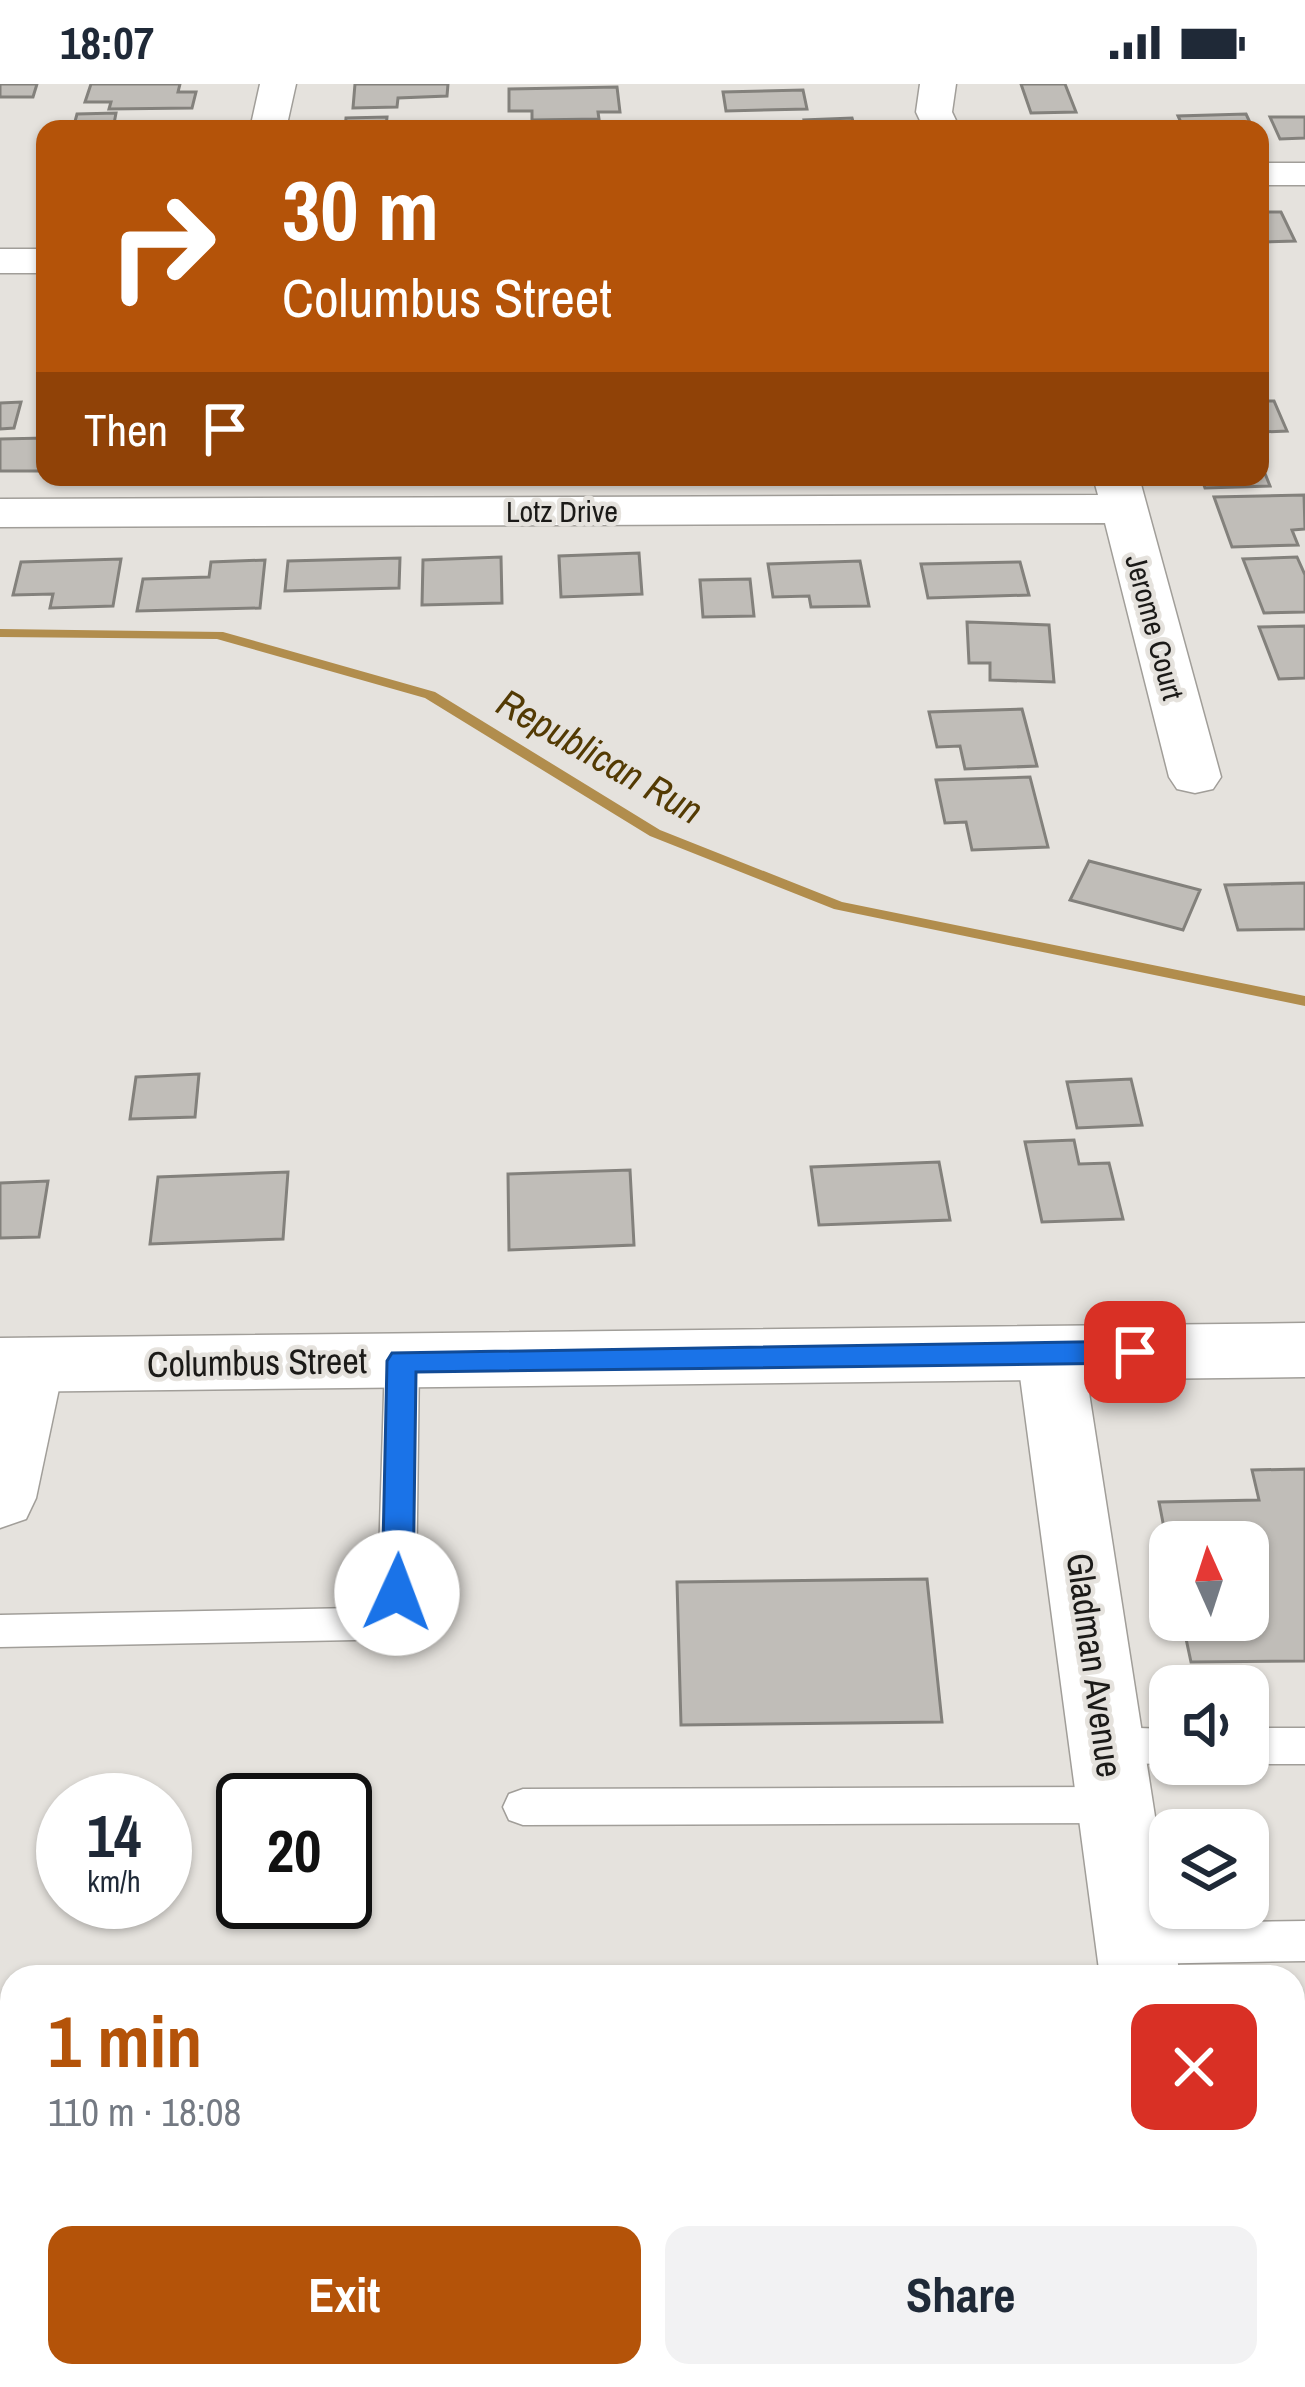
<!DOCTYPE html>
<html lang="en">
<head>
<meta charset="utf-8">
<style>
  :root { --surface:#fff; --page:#f2f2f3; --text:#1f2937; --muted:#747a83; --accent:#b45309 }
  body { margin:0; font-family:"Archivo Narrow",sans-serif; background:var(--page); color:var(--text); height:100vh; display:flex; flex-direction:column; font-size:45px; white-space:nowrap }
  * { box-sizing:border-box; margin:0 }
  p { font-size:39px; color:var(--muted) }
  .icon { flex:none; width:66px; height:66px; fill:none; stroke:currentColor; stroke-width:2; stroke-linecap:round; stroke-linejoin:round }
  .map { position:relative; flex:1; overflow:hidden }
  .panel { position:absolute; left:0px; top:1881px; width:1305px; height:423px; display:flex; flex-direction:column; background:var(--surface); border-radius:36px 36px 0 0; box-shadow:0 3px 9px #0004 }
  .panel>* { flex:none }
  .banner { position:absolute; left:36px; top:36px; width:1233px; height:366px; border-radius:24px; box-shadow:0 3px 9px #0004; background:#b45309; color:#fff; overflow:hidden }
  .needle { width:78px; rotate:357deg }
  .buttons { position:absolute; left:1149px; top:1437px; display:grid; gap:24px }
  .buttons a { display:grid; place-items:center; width:120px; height:120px; border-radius:24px; background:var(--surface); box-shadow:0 3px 9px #0004; font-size:60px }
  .speed { position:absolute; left:36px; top:1689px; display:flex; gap:24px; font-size:60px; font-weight:700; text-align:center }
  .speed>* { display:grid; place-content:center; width:156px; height:156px; border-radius:50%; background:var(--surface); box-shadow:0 3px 9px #0004; line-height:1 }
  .speed small { font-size:30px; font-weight:400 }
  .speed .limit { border:6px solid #111; border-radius:18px; background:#fff; color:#111 }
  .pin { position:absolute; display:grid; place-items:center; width:102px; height:102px; color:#fff; margin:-51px; border-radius:24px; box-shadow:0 6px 18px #0006 }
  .me { position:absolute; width:132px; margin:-66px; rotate:2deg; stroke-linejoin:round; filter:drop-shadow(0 0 9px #0008) }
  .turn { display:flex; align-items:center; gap:42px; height:252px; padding:0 48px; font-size:54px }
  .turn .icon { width:156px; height:156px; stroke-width:2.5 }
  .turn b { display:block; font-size:84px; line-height:102px }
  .then { display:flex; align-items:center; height:114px; padding:0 48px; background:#0003; gap:24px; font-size:45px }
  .round { display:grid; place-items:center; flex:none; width:126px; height:126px; border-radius:24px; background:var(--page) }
  .head { display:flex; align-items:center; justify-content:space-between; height:204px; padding:0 48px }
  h1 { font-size:72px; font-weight:700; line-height:90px; color:var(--accent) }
  .button { display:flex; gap:24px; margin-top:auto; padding:24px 48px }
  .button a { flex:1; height:138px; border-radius:24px; background:var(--accent); color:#fff; font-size:48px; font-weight:700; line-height:138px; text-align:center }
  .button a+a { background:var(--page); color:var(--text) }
  .status { display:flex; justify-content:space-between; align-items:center; height:84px; padding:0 60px; background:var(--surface); direction:ltr }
  .status svg { height:33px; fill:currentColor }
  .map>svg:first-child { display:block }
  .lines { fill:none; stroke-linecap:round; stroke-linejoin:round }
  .stream { fill:#b18d4d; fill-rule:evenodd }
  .building { fill:#c0bdb8; stroke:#83817c; stroke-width:3 }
  .service-casing { stroke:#a19e99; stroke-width:3 }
  .minor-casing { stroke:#a19e99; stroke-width:3 }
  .tertiary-casing { stroke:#a19e99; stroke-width:3 }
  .secondary-casing { stroke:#a19e99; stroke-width:3 }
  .service { fill:#fff; fill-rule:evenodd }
  .minor { fill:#fff; fill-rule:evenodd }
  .tertiary { fill:#fff; fill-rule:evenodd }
  .secondary { fill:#fff; fill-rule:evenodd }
  .route { fill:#1a73e8; stroke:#114b97; stroke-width:3 }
  .labels { text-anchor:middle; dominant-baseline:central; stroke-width:9; stroke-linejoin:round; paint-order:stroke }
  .far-street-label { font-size:30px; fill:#1b1a18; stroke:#e5e2dd }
  .street-label { font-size:36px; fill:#1b1a18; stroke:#e5e2dd }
  .water-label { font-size:39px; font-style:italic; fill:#533a03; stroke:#e5e2dd }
</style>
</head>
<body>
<div class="status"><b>18:07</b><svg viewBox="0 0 49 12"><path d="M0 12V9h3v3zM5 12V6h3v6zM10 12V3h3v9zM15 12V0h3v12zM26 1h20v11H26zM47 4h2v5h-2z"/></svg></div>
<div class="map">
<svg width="1305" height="2303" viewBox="0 0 1305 2303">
  <rect width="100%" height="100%" fill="#e5e2dd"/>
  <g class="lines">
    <path class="stream" d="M0,545L223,548L435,608L660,746L842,818L1305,912V922L834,825L650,752L425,614L217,555L0,553Z"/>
  </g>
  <path class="building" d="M0,0H37L33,13H0Z
    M91,0H180L178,8H196L192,24L109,25L111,18H85Z
    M355,0H448L447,12L398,14L397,23L353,24Z
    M1021,0H1065L1076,28L1031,29Z
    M617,3L620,28H598L599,35L532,36V27H509V5Z
    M803,6L807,25L726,27L723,8Z
    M116,29L113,45H73L77,30Z
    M1246,30L1253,45H1184L1178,32Z
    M387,33L386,43L425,45H345L346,34Z
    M1270,33H1305V54L1280,55Z
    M852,34L855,45H806L804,36Z
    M1260,128H1281L1295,157L1260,158Z
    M1260,317H1274L1287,347L1260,348Z
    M21,318L14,344L0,345V319Z
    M45,354V387H0V355Z
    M1260,377L1270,402L1205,404L1201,393H1260Z
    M1304,411L1305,445L1292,446L1298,461L1232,463L1214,413Z
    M639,469L642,510L561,513L559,472Z
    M501,473L502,519L422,521L423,476Z
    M1297,473L1305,491V528L1264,529L1243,475Z
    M400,474L399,504L285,507L288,477Z
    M121,475L113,522L50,524L53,510L13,511L21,478Z
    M265,476L260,524L137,527L143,495L209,493L211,478Z
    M860,477L869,522L811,523L809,512L773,513L768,480Z
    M1020,478L1029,511L928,514L921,480Z
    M750,495L754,532L703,533L700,496Z
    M967,538L1049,541L1054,598L990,596V579H969Z
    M1305,542V594L1279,595L1259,543Z
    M1022,625L1037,682L965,685L960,662L937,663L929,628Z
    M1030,693L1048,763L972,766L966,738L945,739L936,696Z
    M1089,777L1200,806L1183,846L1070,816Z
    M1305,799V845L1238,846L1225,801Z
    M199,990L195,1033L130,1035L136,993Z
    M1131,995L1142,1041L1077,1044L1067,998Z
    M1074,1056L1079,1080L1109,1079L1123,1135L1042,1138L1025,1058Z
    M939,1078L950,1136L819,1141L811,1083Z
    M630,1086L634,1161L509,1166L508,1090Z
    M288,1088L283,1155L150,1160L158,1093Z
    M48,1097L39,1153L0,1154V1099Z
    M1305,1385V1577L1191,1578L1182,1536H1248V1458H1170V1475L1159,1418L1259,1416L1252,1386Z
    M927,1495L942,1638L681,1641L677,1498Z"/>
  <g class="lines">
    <defs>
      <path id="service" d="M402,1263L414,1267L419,1277L416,1509L398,1541L355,1556L0,1563V1531L355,1524L372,1518L378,1507L385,1277L390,1267Z
        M1106,1643L1170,1645L1172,1680L1106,1679L1092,1673L1086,1661L1092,1649Z
        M1248,1644H1305V1680H1248Z
        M1115,1703L1129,1708L1135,1721L1129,1734L1115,1739L523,1741L509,1736L503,1723L509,1710L523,1705Z
        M1305,1837V1877L1135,1880L1120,1874L1114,1860L1120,1846L1135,1840Z"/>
      <path id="minor" d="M260,0H296L286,45H250Z
        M920,0H956L952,28L960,45H924L916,28Z
        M1260,79H1305V101H1260Z
        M0,165H45V189H0Z
        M1093,393H1139L1221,693L1213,705L1195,709L1177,705L1169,693L1105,439L0,443V415L1098,411Z
        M1050,1244L1073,1252L1083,1270L1180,1893H1100L1017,1270L1027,1252Z
        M1154,2292H1244L1246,2303H1156Z"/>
      <path id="tertiary" d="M29,1254L53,1262L64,1281L36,1414L26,1435L0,1444V1270L5,1262Z"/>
      <path id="secondary" d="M1305,1239V1293L0,1308V1254Z"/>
    </defs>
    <use href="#service" class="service-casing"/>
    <use href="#minor" class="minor-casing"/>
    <use href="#tertiary" class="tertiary-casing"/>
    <use href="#secondary" class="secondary-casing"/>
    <use href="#service" class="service"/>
    <use href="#minor" class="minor"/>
    <use href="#tertiary" class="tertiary"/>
    <use href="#secondary" class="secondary"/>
  </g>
  <path class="route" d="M1135,1257L1145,1260L1149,1268L1145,1276L1135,1279L416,1288L413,1509L408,1518L397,1522L386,1518L382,1509L387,1277L392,1269Z"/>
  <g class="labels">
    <g class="far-street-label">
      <text x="562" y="427">Lotz Drive</text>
      <text transform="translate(1155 543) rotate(75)">Jerome Court</text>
    </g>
    <g class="street-label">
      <text transform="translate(257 1278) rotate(-1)">Columbus Street</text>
      <text transform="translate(1095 1581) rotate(82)">Gladman Avenue</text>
    </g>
    <g class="water-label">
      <text transform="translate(600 672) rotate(30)">Republican Run</text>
    </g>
  </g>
</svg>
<div class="buttons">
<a><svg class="needle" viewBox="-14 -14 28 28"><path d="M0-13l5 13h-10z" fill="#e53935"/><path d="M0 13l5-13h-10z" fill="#747a83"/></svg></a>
<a><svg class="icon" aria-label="sound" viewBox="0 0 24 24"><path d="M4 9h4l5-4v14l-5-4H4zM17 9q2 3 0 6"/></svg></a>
<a><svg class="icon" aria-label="layers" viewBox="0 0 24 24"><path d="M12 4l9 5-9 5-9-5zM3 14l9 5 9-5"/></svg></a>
</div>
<div class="speed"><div>14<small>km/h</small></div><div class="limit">20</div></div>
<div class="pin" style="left:1135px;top:1268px;background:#d93025"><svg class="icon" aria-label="arrive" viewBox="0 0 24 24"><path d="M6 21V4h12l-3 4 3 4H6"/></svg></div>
<svg class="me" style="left:397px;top:1509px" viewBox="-20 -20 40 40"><circle r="19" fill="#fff"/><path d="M0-13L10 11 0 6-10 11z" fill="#1a73e8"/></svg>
<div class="banner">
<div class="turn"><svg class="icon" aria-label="right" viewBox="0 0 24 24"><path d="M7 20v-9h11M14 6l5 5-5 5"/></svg><div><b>30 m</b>Columbus Street</div></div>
<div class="then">Then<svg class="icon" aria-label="arrive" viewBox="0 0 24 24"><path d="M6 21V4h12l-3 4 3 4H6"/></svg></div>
</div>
<section class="panel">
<div class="head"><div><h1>1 min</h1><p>110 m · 18:08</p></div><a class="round" style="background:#d93025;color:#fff"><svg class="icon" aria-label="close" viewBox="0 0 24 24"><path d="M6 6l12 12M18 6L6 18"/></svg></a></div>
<div class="button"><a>Exit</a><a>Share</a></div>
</section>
</div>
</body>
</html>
